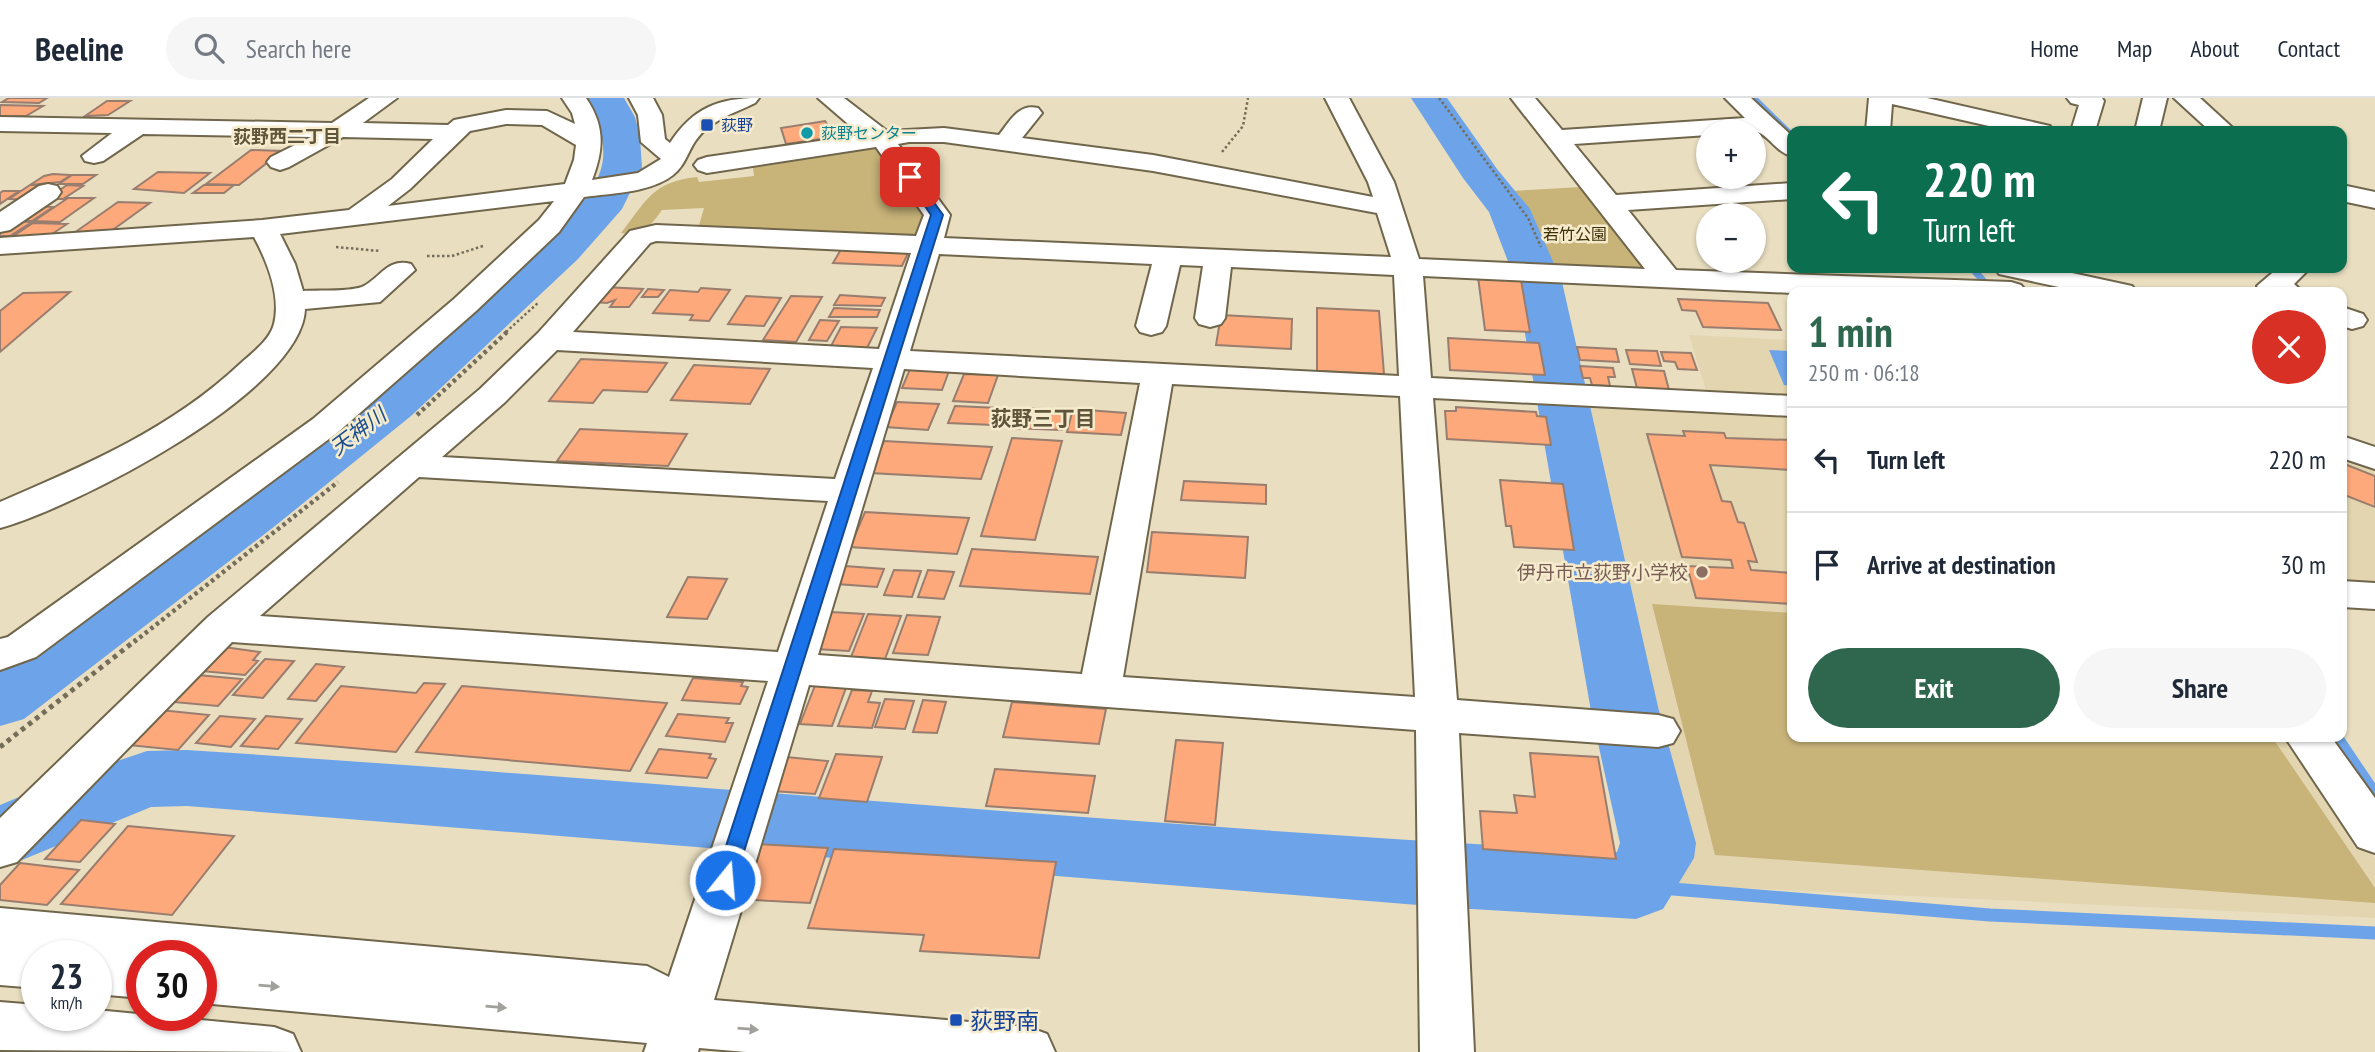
<!DOCTYPE html>
<html lang="en">
<head>
<meta charset="utf-8">
<style>
  :root { --surface:#fff; --page:#f6f6f7; --text:#1f2937; --muted:#747a83; --line:#e0e1e3; --accent:#2f674e }
  body { margin:0; font-family:"PT Sans Narrow","Noto Sans JP",sans-serif; background:var(--page); color:var(--text); height:100vh; display:flex; flex-direction:column; font-size:26px; white-space:nowrap }
  * { box-sizing:border-box; margin:0 }
  p { font-size:23px; color:var(--muted) }
  .icon { flex:none; width:38px; height:38px; fill:none; stroke:currentColor; stroke-width:2; stroke-linecap:round; stroke-linejoin:round }
  .map { position:relative; flex:1; overflow:hidden }
  .sheet { position:absolute; left:1787px; top:189px; width:560px; height:455px; display:flex; flex-direction:column; background:var(--surface); border-radius:14px; box-shadow:0 2px 5px #0004 }
  .sheet>* { flex:none }
  .hud { position:absolute; left:1787px; top:28px; width:560px; height:147px; border-radius:14px; box-shadow:0 2px 5px #0004; background:#0b6e4f; color:#fff; overflow:hidden }
  .buttons { position:absolute; left:1696px; top:21px; display:grid; gap:14px }
  .buttons a { display:grid; place-items:center; width:70px; height:70px; border-radius:50%; background:var(--surface); box-shadow:0 2px 5px #0004; font-size:35px }
  .speed { position:absolute; left:21px; top:842px; display:flex; gap:14px; font-size:35px; font-weight:700; text-align:center }
  .speed>* { display:grid; place-content:center; width:91px; height:91px; border-radius:50%; background:var(--surface); box-shadow:0 2px 5px #0004; line-height:1 }
  .speed small { font-size:18px; font-weight:400 }
  .speed .limit { border:10px solid #d22; background:#fff; color:#111 }
  .pin { position:absolute; display:grid; place-items:center; width:60px; height:60px; color:#fff; margin:-30px; border-radius:14px; box-shadow:0 4px 10px #0006 }
  .me { position:absolute; width:77px; margin:-38px; rotate:17deg; stroke-linejoin:round; filter:drop-shadow(0 0 5px #0008) }
  .turn { display:flex; align-items:center; gap:24px; height:147px; padding:0 21px; font-size:32px }
  .turn .icon { width:91px; height:91px; stroke-width:2.5 }
  .turn b { display:block; font-size:49px; line-height:60px }
  .round { display:grid; place-items:center; flex:none; width:74px; height:74px; border-radius:37px; background:var(--page) }
  .head { display:flex; align-items:center; justify-content:space-between; height:119px; padding:0 21px }
  h1 { font-size:42px; font-weight:700; line-height:52px; color:var(--accent) }
  .button { display:flex; gap:14px; margin-top:auto; padding:14px 21px }
  .button a { flex:1; height:80px; border-radius:42px; background:var(--accent); color:#fff; font-size:28px; font-weight:700; line-height:80px; text-align:center }
  .button a+a { background:var(--page); color:var(--text) }
  ul { padding:0; list-style:none }
  li { display:flex; align-items:center; gap:21px; height:105px; padding:0 21px; border-top:2px solid var(--line) }
  li div { flex:1 }
  li b { display:block; font-size:26px }
  li em { font-style:normal }
  header { display:flex; align-items:center; gap:42px; box-sizing:border-box; height:98px; padding:0 35px; background:var(--surface); border-bottom:2px solid var(--line) }
  header strong { font-size:33px }
  nav { display:flex; gap:38px; margin-inline-start:auto; font-size:24px }
  .search { width:490px; height:63px; background:var(--page); display:flex; align-items:center; gap:18px; box-sizing:border-box; padding:0 24px; border-radius:38px; color:var(--muted); font-size:26px }
  .map>svg:first-child { display:block }
  .built { fill:#e2d5b0 }
  .green { fill:#c8b379 }
  .water { fill:#6da3e8 }
  .lines { fill:none; stroke-linecap:round; stroke-linejoin:round }
  .stream-far1 { stroke:#6da3e8; stroke-width:7 }
  .stream { stroke:#6da3e8; stroke-width:13 }
  .river { fill:#6da3e8; fill-rule:evenodd }
  .building { fill:#fda97b; stroke:#997d6e; stroke-width:2 }
  .minor-casing { stroke:#70664c; stroke-width:4 }
  .path-far2 { stroke:#746d5a; stroke-width:2.5; stroke-dasharray:2.5 2.5; stroke-linecap:butt }
  .path-far1 { stroke:#746d5a; stroke-width:4.5; stroke-dasharray:3.5 3.5; stroke-linecap:butt }
  .path { stroke:#746d5a; stroke-width:5; stroke-dasharray:4.5 4.5; stroke-linecap:butt }
  .minor { fill:#fff; fill-rule:evenodd }
  .oneway { fill:#a1a09c }
  .route { fill:#1a73e8; stroke:#114b97; stroke-width:2 }
  .transit-dot { fill:#1a4fb4; stroke:#f6ebcd; stroke-width:2.5 }
  .culture-dot { fill:#0f9aa8; stroke:#f6ebcd; stroke-width:2.5 }
  .education-dot { fill:#8d6e63; stroke:#f6ebcd; stroke-width:2.5 }
  .labels { text-anchor:middle; dominant-baseline:central; stroke-width:5; stroke-linejoin:round; paint-order:stroke }
  .far-transit-label { font-size:16px; fill:#164399; stroke:#f6ebcd; text-anchor:start }
  .far-culture-label { font-size:16px; fill:#0d838f; stroke:#f6ebcd; text-anchor:start }
  .far-park-label { font-size:16px; fill:#3b2e05; stroke:#f6ebcd }
  .far-neighbourhood-label { font-size:18px; font-weight:bold; fill:#5f553b; stroke:#f6ebcd }
  .education-label { font-size:19px; fill:#785e54; stroke:#f6ebcd; text-anchor:end }
  .neighbourhood-label { font-size:21px; font-weight:bold; fill:#5f553b; stroke:#f6ebcd }
  .water-label { font-size:21px; font-style:italic; fill:#1a4e8d; stroke:#f6ebcd }
  .near-transit-label { font-size:23px; fill:#164399; stroke:#f6ebcd; text-anchor:start }
</style>
</head>
<body>
<header>
<strong>Beeline</strong>
<div class="search"><svg class="icon" aria-label="search" viewBox="0 0 24 24"><circle cx="10" cy="10" r="6"/><path d="M15 15l6 6"/></svg>Search here</div>
<nav><a>Home</a><a>Map</a><a>About</a><a>Contact</a></nav>
</header>
<div class="map">
<svg width="2375" height="954" viewBox="0 0 2375 954">
  <rect width="100%" height="100%" fill="#e9dec0"/>
  <path class="built" d="M1689,237L1792,242V639H2295L2375,760V820L1680,787L1576,304L1711,308Z
    M2342,352L2375,365V493L2342,491Z"/>
  <path class="green" d="M876,47L930,117L922,136L913,141L698,131L704,110L662,112C651,128 641,138 621,135C647,102 652,84 697,79L699,84L754,78L752,62Z
    M1581,89L1650,171L1642,174L1554,170L1512,93Z
    M1652,506L1792,515V639H2272L2375,790V805L1715,757Z"/>
  <path class="water" d="M1769,252L1792,253V288L1784,287Z"/>
  <g class="lines">
    <path class="stream-far1" d="M1753,0L1792,38
      M1972,170L1993,194"/>
    <path class="stream" d="M2336,639L2375,697
      M1636,788L1990,817L2375,835"/>
    <path class="river" d="M588,0H624L635,19L640,40L642,70L622,111L578,161L411,318L275,428L24,621L0,628V568C125,479 253,393 372,297C413,264 452,226 491,191C524,163 589,112 601,71C608,48 598,20 588,0Z
      M1411,0H1447L1497,71L1530,111L1562,184L1659,613L1696,745L1694,760L1663,811L1636,821L1455,810L187,708L151,709L0,771V707L55,684L147,653L187,652C664,683 1139,729 1617,754L1620,745L1591,613L1516,184L1489,114L1463,80Z"/>
  </g>
  <path class="building" d="M9,0H47L39,5L2,4Z
    M107,3H130L108,17L85,18Z
    M0,7L43,8L26,18H0Z
    M825,23L835,39L786,46L781,30Z
    M251,52L282,53L239,87L206,86Z
    M158,74L210,75L184,95L134,91Z
    M53,76L71,77L60,84L30,87L44,78Z
    M72,77H96L83,86H59Z
    M30,87H47L26,102L9,101Z
    M67,87L83,88L63,101H47Z
    M204,87H234L224,95H193Z
    M3,93H19L0,106V95Z
    M68,100H94L60,124L34,123Z
    M118,104L150,105L107,136L74,135Z
    M36,108L53,109L32,123H15Z
    M13,123L32,124L10,138H0V132Z
    M33,125L67,126L46,140L12,139Z
    M843,148L910,151L902,168L833,165Z
    M1478,179L1521,182L1530,234L1485,232Z
    M604,189L643,191L629,209H610L615,202L607,205L592,204Z
    M701,190L730,192L709,223L690,222L693,217L653,215L670,192L698,194Z
    M648,191L664,192L658,199H642Z
    M70,194L0,254V213L23,195Z
    M840,197L885,200L881,208L834,207Z
    M746,198L781,200L764,228L728,226Z
    M791,198L822,199L796,244L763,242Z
    M1678,201L1768,205L1781,232L1703,229L1696,213L1682,212Z
    M834,210L880,212L877,219H829Z
    M1317,210L1379,213L1384,276L1317,273Z
    M1221,217L1292,221L1291,251L1216,247Z
    M820,222L839,223L827,243L809,242Z
    M841,229L877,230L867,250L831,248Z
    M1448,240L1539,245L1545,277L1450,272Z
    M1577,249L1616,251L1619,264L1580,262Z
    M1626,252L1657,253L1661,268L1630,266Z
    M1661,254L1691,255L1697,272L1678,271L1675,264L1664,263Z
    M581,261L667,265L647,294L603,292L593,305L549,303Z
    M694,267L770,271L750,306L671,302Z
    M1580,268L1613,270L1615,279H1608L1610,288L1592,287L1590,280H1583Z
    M910,271L949,273L942,292L902,290Z
    M1632,271L1664,273L1669,292L1637,290Z
    M964,276L998,277L988,305L953,303Z
    M897,304L939,306L928,332L886,329Z
    M955,308L999,310L993,327L948,325Z
    M1456,309L1536,314L1537,318L1546,319L1551,347L1447,341L1445,313H1456Z
    M1019,310L1067,312L1062,332L1012,330Z
    M1073,311L1126,315L1121,337L1067,334Z
    M580,331L687,336L668,368L557,363Z
    M1683,333L1724,335L1726,340L1792,342V372L1710,367L1722,403L1731,404L1738,424L1744,425L1757,464L1748,463L1751,472L1792,475V506L1696,500L1687,468L1733,470L1731,462L1682,459L1647,336L1685,338Z
    M1012,340L1062,343L1035,442L981,438Z
    M884,343L992,349L981,381L870,375Z
    M2342,365L2375,378V409L2342,396Z
    M1500,382L1563,386L1574,452L1514,449L1511,428H1506Z
    M1184,383L1266,387V406L1181,402Z
    M865,414L969,420L957,456L850,449Z
    M1152,434L1248,439L1245,480L1147,474Z
    M972,451L1098,459L1090,496L960,488Z
    M845,468L884,471L877,489L837,486Z
    M894,472L921,473L912,499L884,497Z
    M928,472L954,474L944,501L918,499Z
    M688,479L727,481L707,521L667,519Z
    M831,514L864,516L849,553L816,551Z
    M868,516L901,518L885,561L851,559Z
    M907,517L940,519L928,557L893,555Z
    M224,549L260,554L253,562L258,563L245,577L201,573Z
    M265,561L294,563L263,600L233,597Z
    M316,566L344,569L316,603L288,601Z
    M197,577L242,581L218,608L173,604Z
    M693,580L743,584L741,588L748,589L740,606L682,602Z
    M424,585L445,586L396,654L296,645L341,588L416,595Z
    M816,585L847,587L832,628L800,626Z
    M462,588L667,605L630,673L416,654Z
    M852,592L872,593L868,604L880,605L872,630L838,628Z
    M885,601L914,603L905,631L875,629Z
    M923,602L946,604L937,635L913,634Z
    M1012,604L1106,611L1099,646L1003,639Z
    M160,612L209,617L178,652L128,647Z
    M678,616L729,620L726,625H733L725,644L666,638Z
    M220,618L255,621L231,649L196,645Z
    M266,618L302,621L278,651L241,648Z
    M1176,642L1223,645L1215,727L1165,723Z
    M659,651L711,656L709,660L716,661L707,680L646,675Z
    M1530,655L1598,659L1616,761L1483,751L1480,713L1517,715L1514,697L1535,699Z
    M836,656L882,659L867,704L819,700Z
    M786,659L828,663L815,696L773,693Z
    M995,671L1095,678L1088,715L986,708Z
    M81,722L115,726L80,764L45,761Z
    M128,728L234,738L172,817L61,806Z
    M757,746L828,750L810,805L736,801Z
    M834,751L1056,764L1039,860L920,853L924,837L808,830Z
    M20,765L79,772L47,807L0,802V787Z"/>
  <g class="lines">
    <defs>
      <path id="minor" d="M369,0H397L363,25L448,27L454,22L506,12L547,13L575,26L572,15L562,0H586C605,28 604,51 592,82L638,75L661,61L641,44L638,17L629,0H653L662,17L665,41L670,45C693,10 718,0 759,0L755,5C735,15 710,22 696,42C688,53 685,68 673,77C650,95 612,95 584,99L559,134L476,213L337,335L36,559L0,572V541L8,539L313,321L454,201L539,122L554,103L280,136L295,166L303,193C317,192 353,194 364,188C382,178 388,160 411,166L415,172L380,204L305,211C302,294 73,410 0,430V404C86,367 171,331 240,266C252,255 270,242 274,226C281,198 267,163 254,139L0,156V140L262,122L349,112L392,81L433,41L343,39L289,69L280,72L271,69L267,64L271,59L311,39L143,36L103,63L94,65L85,63L82,58L112,35L0,33V19L332,25ZM506,26L542,27L576,47L574,62L565,86L388,108L410,91L470,33Z
        M818,0H844L887,33L944,30L999,37C1010,23 1019,5 1038,10L1042,15L1022,40L1153,57L1373,99L1368,84L1325,0H1349L1394,84L1419,161L1645,171L1511,0H1535L1562,32L1745,20L1725,0H1751L1792,38V58C1776,55 1768,35 1754,33H1708V37L1574,46L1616,97L1792,85V101L1628,112L1676,172L2011,184L2021,187L2026,193L1792,195L1423,178L1431,280L1792,298V318L1433,300L1457,602L1658,617L1673,621L1680,633L1673,645L1658,649L1459,635L1474,954H1420L1416,632L809,587L714,902L1028,929L1047,936L1055,954H746L699,950L698,954H644L647,945L201,905V858H142V900L96,896V858H37V890L0,887V810L647,868L669,879L768,583L232,544L17,764L0,769V720L208,519L480,291L538,235L630,133L656,127L916,138L924,117L876,49L707,75L698,72L694,67L698,62L707,59L861,37ZM909,44H944L1153,73L1377,115L1391,159L944,140L950,117L898,46ZM656,143L911,155L879,251L573,234L650,145ZM939,156L1152,166L1136,228L1140,234L1151,237L1162,234L1166,228L1180,167L1203,168L1195,220L1199,226L1210,229L1221,226L1225,220L1231,169L1394,177L1399,278L910,253ZM557,252L873,270L835,381L442,359L504,305ZM904,271L1140,285L1082,576L818,557ZM1172,286L1400,298L1415,599L1123,579ZM419,379L828,403L778,554L260,518Z
        M1869,0H1927L2050,28L2053,33H2011L1892,6L1890,33H1866Z
        M2067,0H2102L2104,3L2095,33H2071L2079,7L2071,5Z
        M2143,0H2167L2159,33H2135Z
        M2174,0H2200L2236,33H2210Z
        M48,86L57,88L61,94L57,100L10,132L0,134V114L39,88Z
        M2342,87L2375,94V110L2342,103Z
        M1995,170H2049L2132,188L2137,194H2082L1999,176Z
        M2278,170H2306L2307,173L2294,186L2303,194H2262L2257,188Z
        M2342,209L2363,216L2367,222L2363,228L2352,231L2342,228Z
        M2342,338L2375,349V371L2342,360Z
        M2342,483L2375,485V511L2342,509Z
        M2285,639H2331L2375,700V755L2358,749Z
        M0,904L37,907V917H96V912L274,929L293,936L301,954L0,952Z"/>
    </defs>
    <use href="#minor" class="minor-casing"/>
    <path class="path-far2" d="M1439,0L1528,120L1541,149
      M1222,54L1243,28L1248,0
      M336,149L380,153
      M427,158H452L483,148
      M506,234L539,204"/>
    <path class="path-far1" d="M417,317L508,233
      M134,544L338,384"/>
    <path class="path" d="M0,649L136,542"/>
    <use href="#minor" class="minor"/>
  </g>
  <defs><path id="oneway-solid" d="M-6-.8H1V-3.2L6.5 0L1 3.2V.8H-6Z" transform="scale(1.75)"/></defs>
  <g class="oneway">
    <use href="#oneway-solid" transform="translate(269 888) rotate(5)"/>
    <use href="#oneway-solid" transform="translate(496 909) rotate(5)"/>
    <use href="#oneway-solid" transform="translate(748 931) rotate(5)"/>
  </g>
  <path class="route" d="M906,77H914L943,117L735,782L732,788L725,790L718,788L715,782L931,117L905,79Z"/>
  <g class="transit-dot">
    <rect x="700" y="20" width="14" height="14" rx="3.5"/>
    <rect x="949" y="915" width="14" height="14" rx="3.5"/>
  </g>
  <circle class="culture-dot" cx="807" cy="35" r="7"/>
  <circle class="education-dot" cx="1702" cy="474" r="7"/>
  <g class="labels">
    <g class="far-transit-label">
      <text x="721" y="27">荻野</text>
    </g>
    <g class="far-culture-label">
      <text x="821" y="35">荻野センター</text>
    </g>
    <g class="far-park-label">
      <text x="1575" y="136">若竹公園</text>
    </g>
    <g class="far-neighbourhood-label">
      <text x="287" y="38">荻野西二丁目</text>
    </g>
    <g class="education-label">
      <text x="1688" y="474">伊丹市立荻野小学校</text>
    </g>
    <g class="neighbourhood-label">
      <text x="1043" y="320">荻野三丁目</text>
    </g>
    <g class="water-label">
      <text transform="translate(358 333) rotate(-37)">天神川</text>
    </g>
    <g class="near-transit-label">
      <text x="970" y="922">荻野南</text>
    </g>
  </g>
</svg>
<div class="buttons">
<a>+</a>
<a>−</a>
</div>
<div class="speed"><div>23<small>km/h</small></div><div class="limit">30</div></div>
<div class="pin" style="left:910px;top:79px;background:#d93025"><svg class="icon" aria-label="arrive" viewBox="0 0 24 24"><path d="M6 21V4h12l-3 4 3 4H6"/></svg></div>
<svg class="me" style="left:725px;top:782px" viewBox="-20 -20 40 40"><circle r="17" fill="#1a73e8" stroke="#fff" stroke-width="3"/><path d="M0-11L8 9 0 5-8 9z" fill="#fff"/></svg>
<div class="hud">
<div class="turn"><svg class="icon" aria-label="left" viewBox="0 0 24 24"><path d="M17 20v-9H6M10 6l-5 5 5 5"/></svg><div><b>220 m</b>Turn left</div></div>
</div>
<section class="sheet">
<div class="head"><div><h1>1 min</h1><p>250 m · 06:18</p></div><a class="round" style="background:#d93025;color:#fff"><svg class="icon" aria-label="close" viewBox="0 0 24 24"><path d="M6 6l12 12M18 6L6 18"/></svg></a></div>
<ul>
<li><svg class="icon" aria-label="left" viewBox="0 0 24 24"><path d="M17 20v-9H6M10 6l-5 5 5 5"/></svg><div><b>Turn left</b></div><em>220 m</em></li>
<li><svg class="icon" aria-label="arrive" viewBox="0 0 24 24"><path d="M6 21V4h12l-3 4 3 4H6"/></svg><div><b>Arrive at destination</b></div><em>30 m</em></li>
</ul>
<div class="button"><a>Exit</a><a>Share</a></div>
</section>
</div>
</body>
</html>
